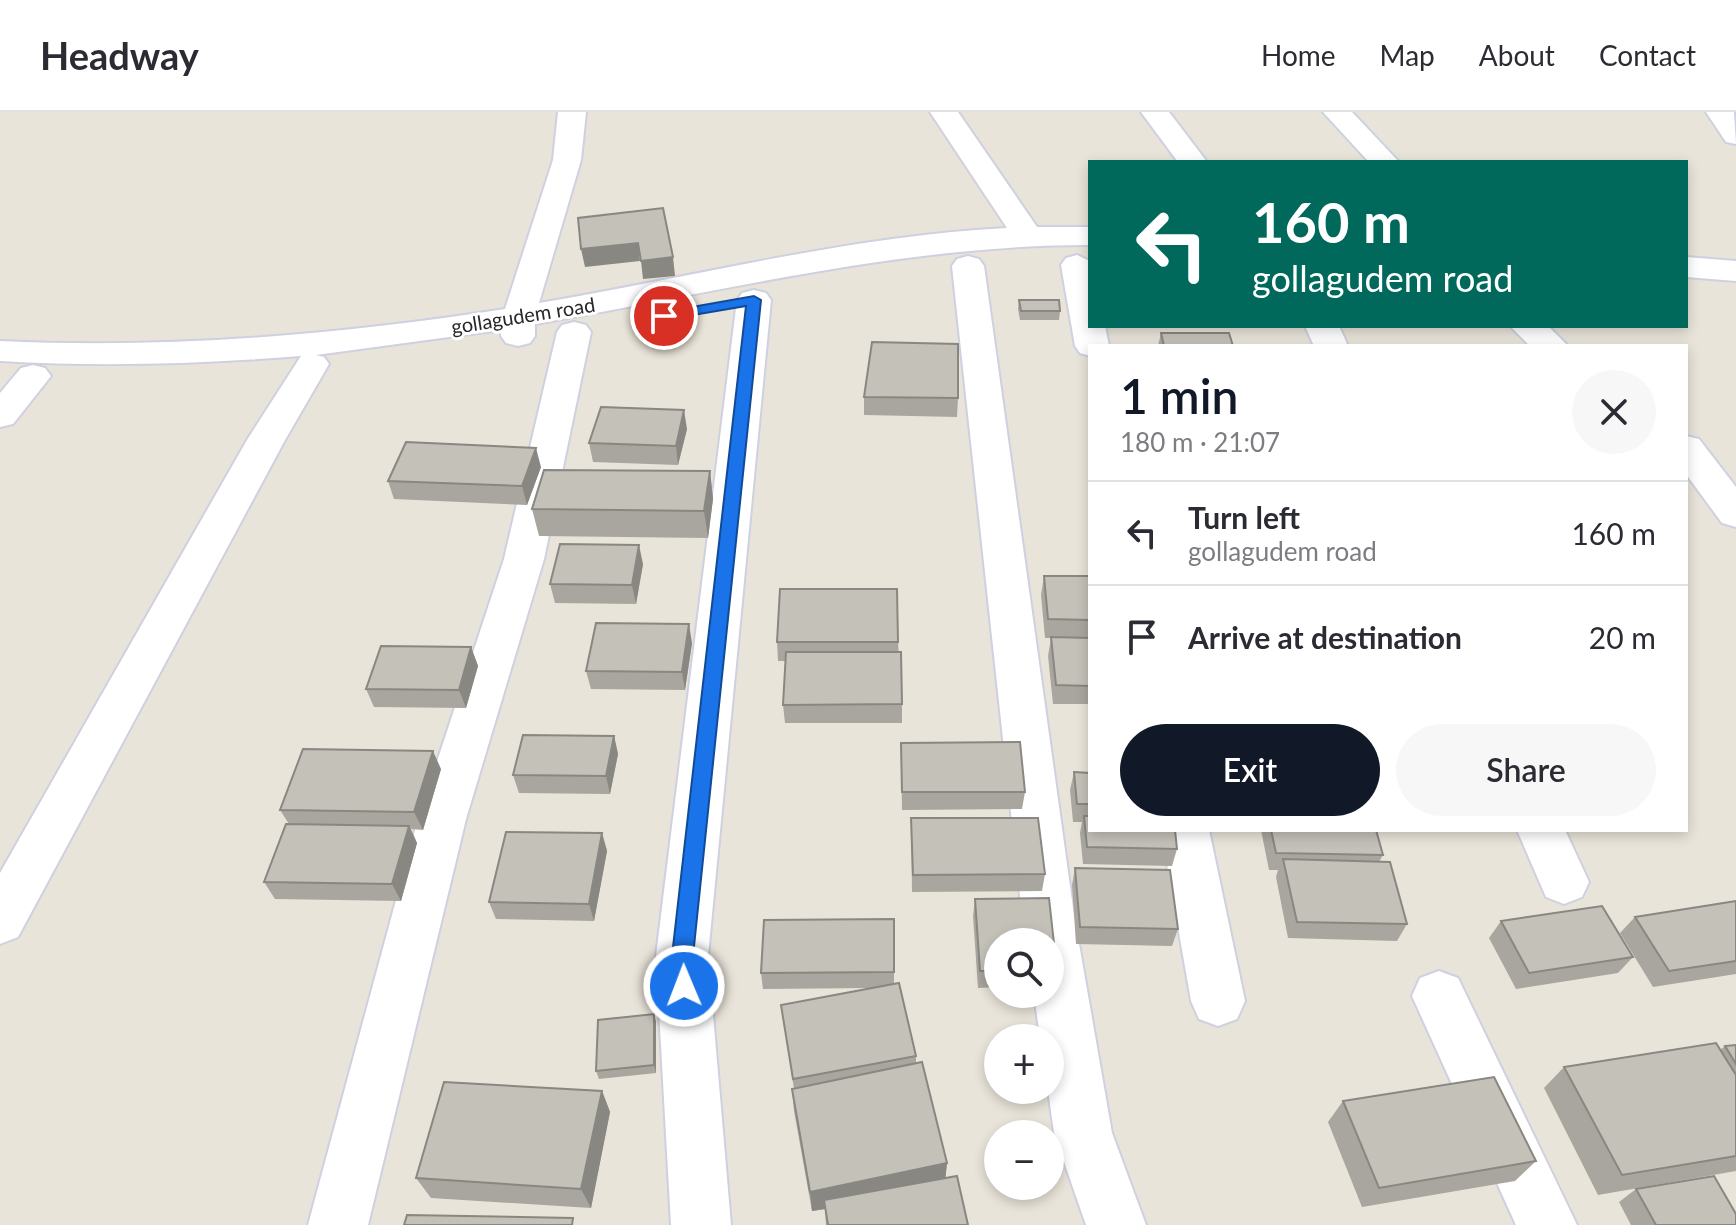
<!DOCTYPE html>
<html lang="en">
<head>
<meta charset="utf-8">
<style>
  :root { --surface:#fff; --page:#f7f7f7; --text:#2b2b33; --muted:#7c7c81; --line:#e1e1e2; --accent:#111827 }
  body { margin:0; font-family:Lato,sans-serif; background:var(--page); color:var(--text); height:100vh; display:flex; flex-direction:column; font-size:30px; white-space:nowrap }
  * { box-sizing:border-box; margin:0 }
  p { font-size:26px; color:var(--muted) }
  .icon { flex:none; width:44px; height:44px; fill:none; stroke:currentColor; stroke-width:2; stroke-linecap:round; stroke-linejoin:round }
  .map { position:relative; flex:1; overflow:hidden }
  .drawer { position:absolute; left:1088px; top:232px; width:600px; height:488px; display:flex; flex-direction:column; background:var(--surface); border-radius:0px; box-shadow:0 4px 12px #0003 }
  .drawer>* { flex:none }
  .guide { position:absolute; left:1088px; top:48px; width:600px; height:168px; border-radius:0px; box-shadow:0 4px 12px #0003; background:#00695c; color:#fff; overflow:hidden }
  .fabs { position:absolute; left:984px; top:816px; display:grid; gap:16px }
  .fabs a { display:grid; place-items:center; width:80px; height:80px; border-radius:50%; background:var(--surface); box-shadow:0 4px 12px #0003; font-size:40px }
  .pin { position:absolute; display:grid; place-items:center; width:68px; height:68px; color:#fff; margin:-34px; border:4px solid #fff; border-radius:50%; box-shadow:0 2px 8px #0007 }
  .me { position:absolute; width:88px; margin:-44px; rotate:359deg; stroke-linejoin:round; filter:drop-shadow(0 0 6px #0008) }
  .turn { display:flex; align-items:center; gap:28px; height:168px; padding:0 32px; font-size:36px }
  .turn .icon { width:104px; height:104px; stroke-width:2.5 }
  .turn b { display:block; font-size:56px; line-height:68px }
  .round { display:grid; place-items:center; flex:none; width:84px; height:84px; border-radius:42px; background:var(--page) }
  .overview { display:flex; align-items:center; justify-content:space-between; height:136px; padding:0 32px }
  h1 { font-size:48px; font-weight:600; line-height:60px; color:var(--accent) }
  .primary-button { display:flex; gap:16px; margin-top:auto; padding:16px 32px }
  .primary-button a { flex:1; height:92px; border-radius:48px; background:var(--accent); color:#fff; font-size:32px; font-weight:600; line-height:92px; text-align:center }
  .primary-button a+a { background:var(--page); color:var(--text) }
  ul { padding:0; list-style:none }
  li { display:flex; align-items:center; gap:24px; height:104px; padding:0 32px; border-top:2px solid var(--line) }
  li div { flex:1 }
  li b { display:block; font-size:30px }
  li em { font-style:normal }
  header { display:flex; align-items:center; gap:48px; box-sizing:border-box; height:112px; padding:0 40px; background:var(--surface); border-bottom:2px solid var(--line) }
  header strong { font-size:38px }
  nav { display:flex; gap:44px; margin-inline-start:auto; font-size:28px }
  .map>svg:first-child { display:block }
  .lines { fill:none; stroke-linecap:round; stroke-linejoin:round }
  .minor-casing { stroke:#cfd0e0; stroke-width:4 }
  .minor { fill:#fff; fill-rule:evenodd }
  .wall { fill:#a9a69f }
  .shaded-wall { fill:#898782 }
  .building { fill:#c4c1b9; stroke:#898782; stroke-width:2 }
  .route { fill:#1a73e8; stroke:#114b97; stroke-width:2 }
  .labels { text-anchor:middle; dominant-baseline:central; stroke-width:6; stroke-linejoin:round; paint-order:stroke }
  .far-street-label { font-size:20px; fill:#272727; stroke:#fff }
</style>
</head>
<body>
<header>
<strong>Headway</strong>
<nav><a>Home</a><a>Map</a><a>About</a><a>Contact</a></nav>
</header>
<div class="map">
<svg width="1736" height="1113" viewBox="0 0 1736 1113">
  <rect width="100%" height="100%" fill="#e9e4d9"/>
  <g class="lines">
    <defs>
      <path id="minor" d="M558,0H586L581,48L539,191C694,165 849,124 1007,116L930,0H958L1037,115H1090V133C902,133 720,180 535,212V224L530,231L518,234L506,231L501,224V218L316,243L324,245L329,252L285,328L18,825L0,832V761L247,328L301,244C200,252 101,255 0,249V229C170,237 336,223 505,197L553,48Z
        M1141,0H1169L1207,50H1178Z
        M1323,0H1352L1399,50H1369Z
        M1706,0H1734L1736,32L1726,30Z
        M1077,143L1090,149V214H1105L1109,234H1090V244L1080,241L1075,234L1061,153L1066,146Z
        M968,144L979,147L984,154L1074,803L1112,1021L1146,1113H1086L1054,1021L1048,978L1050,926H1040L1034,882H1050V830H1026L1022,803L952,154L957,147Z
        M1686,145L1736,149V169L1686,165Z
        M754,178L766,181L771,188L708,844L731,1113H671L656,844L737,188L742,181Z
        M574,210L586,213L591,220L544,447L466,707L368,1113H308L418,707L504,447L557,220L562,213Z
        M1305,214H1339L1348,234H1314Z
        M1510,214H1548L1568,234H1530Z
        M33,253L45,256L51,264L13,312L0,315V281L21,256Z
        M1686,324L1699,327L1736,375V415L1722,411L1686,362Z
        M1161,718H1209L1245,889L1237,907L1218,914L1199,907L1191,889Z
        M1517,718H1565L1589,770L1582,785L1564,792L1546,785Z
        M1439,859L1458,866L1577,1113H1516L1412,884L1420,866Z"/>
    </defs>
    <use href="#minor" class="minor-casing"/>
    <use href="#minor" class="minor"/>
  </g>
  <path class="wall" d="M1019,188L1060,199L1059,208H1020L1018,197Z
    M1161,221L1233,234H1158Z
    M864,285L958,286L957,305L864,303Z
    M687,317L678,353L593,350L589,331Z
    M541,355L527,393L394,387L388,369Z
    M710,359L713,387L708,426L539,424L532,397Z
    M643,452L636,492L555,491L550,472Z
    M1044,464H1090V592H1053L1048,544L1051,526H1045L1041,483Z
    M777,530H898L902,592V611H785L783,593L786,549H778Z
    M692,531L685,578L591,577L586,559Z
    M471,535L478,554L466,596L374,595L366,577Z
    M614,624L618,642L610,682L519,681L513,663Z
    M901,631L1025,680L1022,697L902,698Z
    M441,657L423,718L411,717L417,731L401,789L275,787L264,770L289,712L280,698Z
    M1074,660L1090,661V718L1177,737L1172,754L1083,752L1080,721L1082,710H1073L1070,678Z
    M911,706L1045,762L1042,779L912,780Z
    M1261,718H1376L1383,743L1379,750L1407,812L1397,829L1288,826L1276,765L1278,758H1269Z
    M602,721L607,739L594,809L496,807L489,790Z
    M1075,756L1178,817L1172,834L1076,832L1072,773Z
    M1049,786L1057,859L1054,875H1050V830H998V875L978,876L973,804L975,787Z
    M1736,789V862L1653,875L1620,821L1635,805Z
    M1501,809L1633,845L1618,861L1516,877L1489,826Z
    M894,860V872L916,944V952L947,1051L945,1066L968,1113H826L825,1097L812,1099L794,999L792,977H794L781,893L870,876L763,877L761,861Z
    M654,902L656,910V961L599,967L596,959Z
    M1736,933V1059L1598,1083L1544,976L1564,955L1720,938L1725,934Z
    M602,979L610,1000L591,1096L431,1086L416,1066Z
    M1343,989L1536,1049L1515,1069L1362,1095L1328,1010Z
    M1636,1077L1736,1113H1631L1619,1090Z"/>
  <path class="shaded-wall" d="M638,131L640,149L585,155L581,137Z
    M673,145L675,164L643,167L641,149Z
    M684,298L687,317L678,353L676,334Z
    M536,336L541,355L527,393L522,374Z
    M710,359L713,387L708,426L704,399Z
    M639,433L643,452L636,492L632,473Z
    M689,512L692,531L685,578L682,560Z
    M471,535L478,554L466,596L459,578Z
    M614,624L618,642L610,682L606,664Z
    M433,639L441,657L423,718L414,700Z
    M409,714L417,731L401,789L392,772Z
    M602,721L607,739L594,809L589,792Z
    M654,902L656,910V961L654,953Z
    M602,979L610,1000L591,1096L581,1077Z
    M947,1051L945,1071L824,1088L825,1097L812,1099L810,1080Z"/>
  <path class="building" d="M663,96L673,145L641,149L638,131L581,137L578,106Z
    M1019,188H1059L1060,199H1021Z
    M1161,221H1229L1233,234H1164Z
    M872,230L958,232V286L864,285Z
    M601,295L684,298L676,334L589,331Z
    M406,330L536,336L522,374L388,369Z
    M544,358L710,359L704,399L532,397Z
    M560,432L639,433L632,473L550,472Z
    M1044,464H1090V508L1048,507Z
    M780,477H897L898,530H777Z
    M596,511L689,512L682,560L586,559Z
    M1051,525L1090,526V574L1056,573Z
    M381,534L471,535L459,578L366,577Z
    M786,540H901L902,592L783,593Z
    M523,623L614,624L606,664L513,663Z
    M1020,630L1025,680H902L901,631Z
    M303,637L433,639L414,700L280,698Z
    M1074,660L1090,661V692H1077Z
    M1084,704H1090V718H1175L1177,737L1087,735Z
    M911,706H1038L1045,762L913,763Z
    M286,712L409,714L392,772L264,770Z
    M1271,718H1376L1383,743L1276,741Z
    M506,720L602,721L589,792L489,790Z
    M1283,747L1390,750L1407,812L1297,810Z
    M1075,756L1170,758L1178,817L1080,815Z
    M1049,786L1057,859H1050V830H998V859H980L975,787Z
    M1736,789V849L1669,859L1635,805Z
    M1602,794L1633,845L1529,861L1501,809Z
    M894,807V860L761,861L764,808Z
    M899,871L916,944L793,967L781,893Z
    M654,902V953L596,959L598,908Z
    M1716,931L1736,963V1044L1622,1063L1564,955Z
    M1736,933V952L1725,934Z
    M922,950L947,1051L810,1080L792,977Z
    M1494,965L1536,1049L1379,1076L1343,989Z
    M444,970L602,979L581,1077L416,1066Z
    M957,1064L968,1113H828L824,1088Z
    M1714,1064L1736,1102V1113H1656L1636,1077Z
    M407,1103L573,1106L572,1113H404Z"/>
  <path class="route" d="M754,184L761,188L693,844L695,874L692,881L684,884L677,881L672,844L746,194L664,208L657,204L664,200Z"/>
  <g class="labels">
    <g class="far-street-label">
      <text transform="translate(523 203) rotate(-9)">gollagudem road</text>
    </g>
  </g>
</svg>
<div class="fabs">
<a><svg class="icon" aria-label="search" viewBox="0 0 24 24"><circle cx="10" cy="10" r="6"/><path d="M15 15l6 6"/></svg></a>
<a>+</a>
<a>−</a>
</div>
<div class="pin" style="left:664px;top:204px;background:#d93025"><svg class="icon" aria-label="arrive" viewBox="0 0 24 24"><path d="M6 21V4h12l-3 4 3 4H6"/></svg></div>
<svg class="me" style="left:684px;top:874px" viewBox="-20 -20 40 40"><circle r="17" fill="#1a73e8" stroke="#fff" stroke-width="3"/><path d="M0-11L8 9 0 5-8 9z" fill="#fff"/></svg>
<div class="guide">
<div class="turn"><svg class="icon" aria-label="left" viewBox="0 0 24 24"><path d="M17 20v-9H6M10 6l-5 5 5 5"/></svg><div><b>160 m</b>gollagudem road</div></div>
</div>
<section class="drawer">
<div class="overview"><div><h1>1 min</h1><p>180 m · 21:07</p></div><a class="round"><svg class="icon" aria-label="close" viewBox="0 0 24 24"><path d="M6 6l12 12M18 6L6 18"/></svg></a></div>
<ul>
<li><svg class="icon" aria-label="left" viewBox="0 0 24 24"><path d="M17 20v-9H6M10 6l-5 5 5 5"/></svg><div><b>Turn left</b><p>gollagudem road</p></div><em>160 m</em></li>
<li><svg class="icon" aria-label="arrive" viewBox="0 0 24 24"><path d="M6 21V4h12l-3 4 3 4H6"/></svg><div><b>Arrive at destination</b></div><em>20 m</em></li>
</ul>
<div class="primary-button"><a>Exit</a><a>Share</a></div>
</section>
</div>
</body>
</html>
